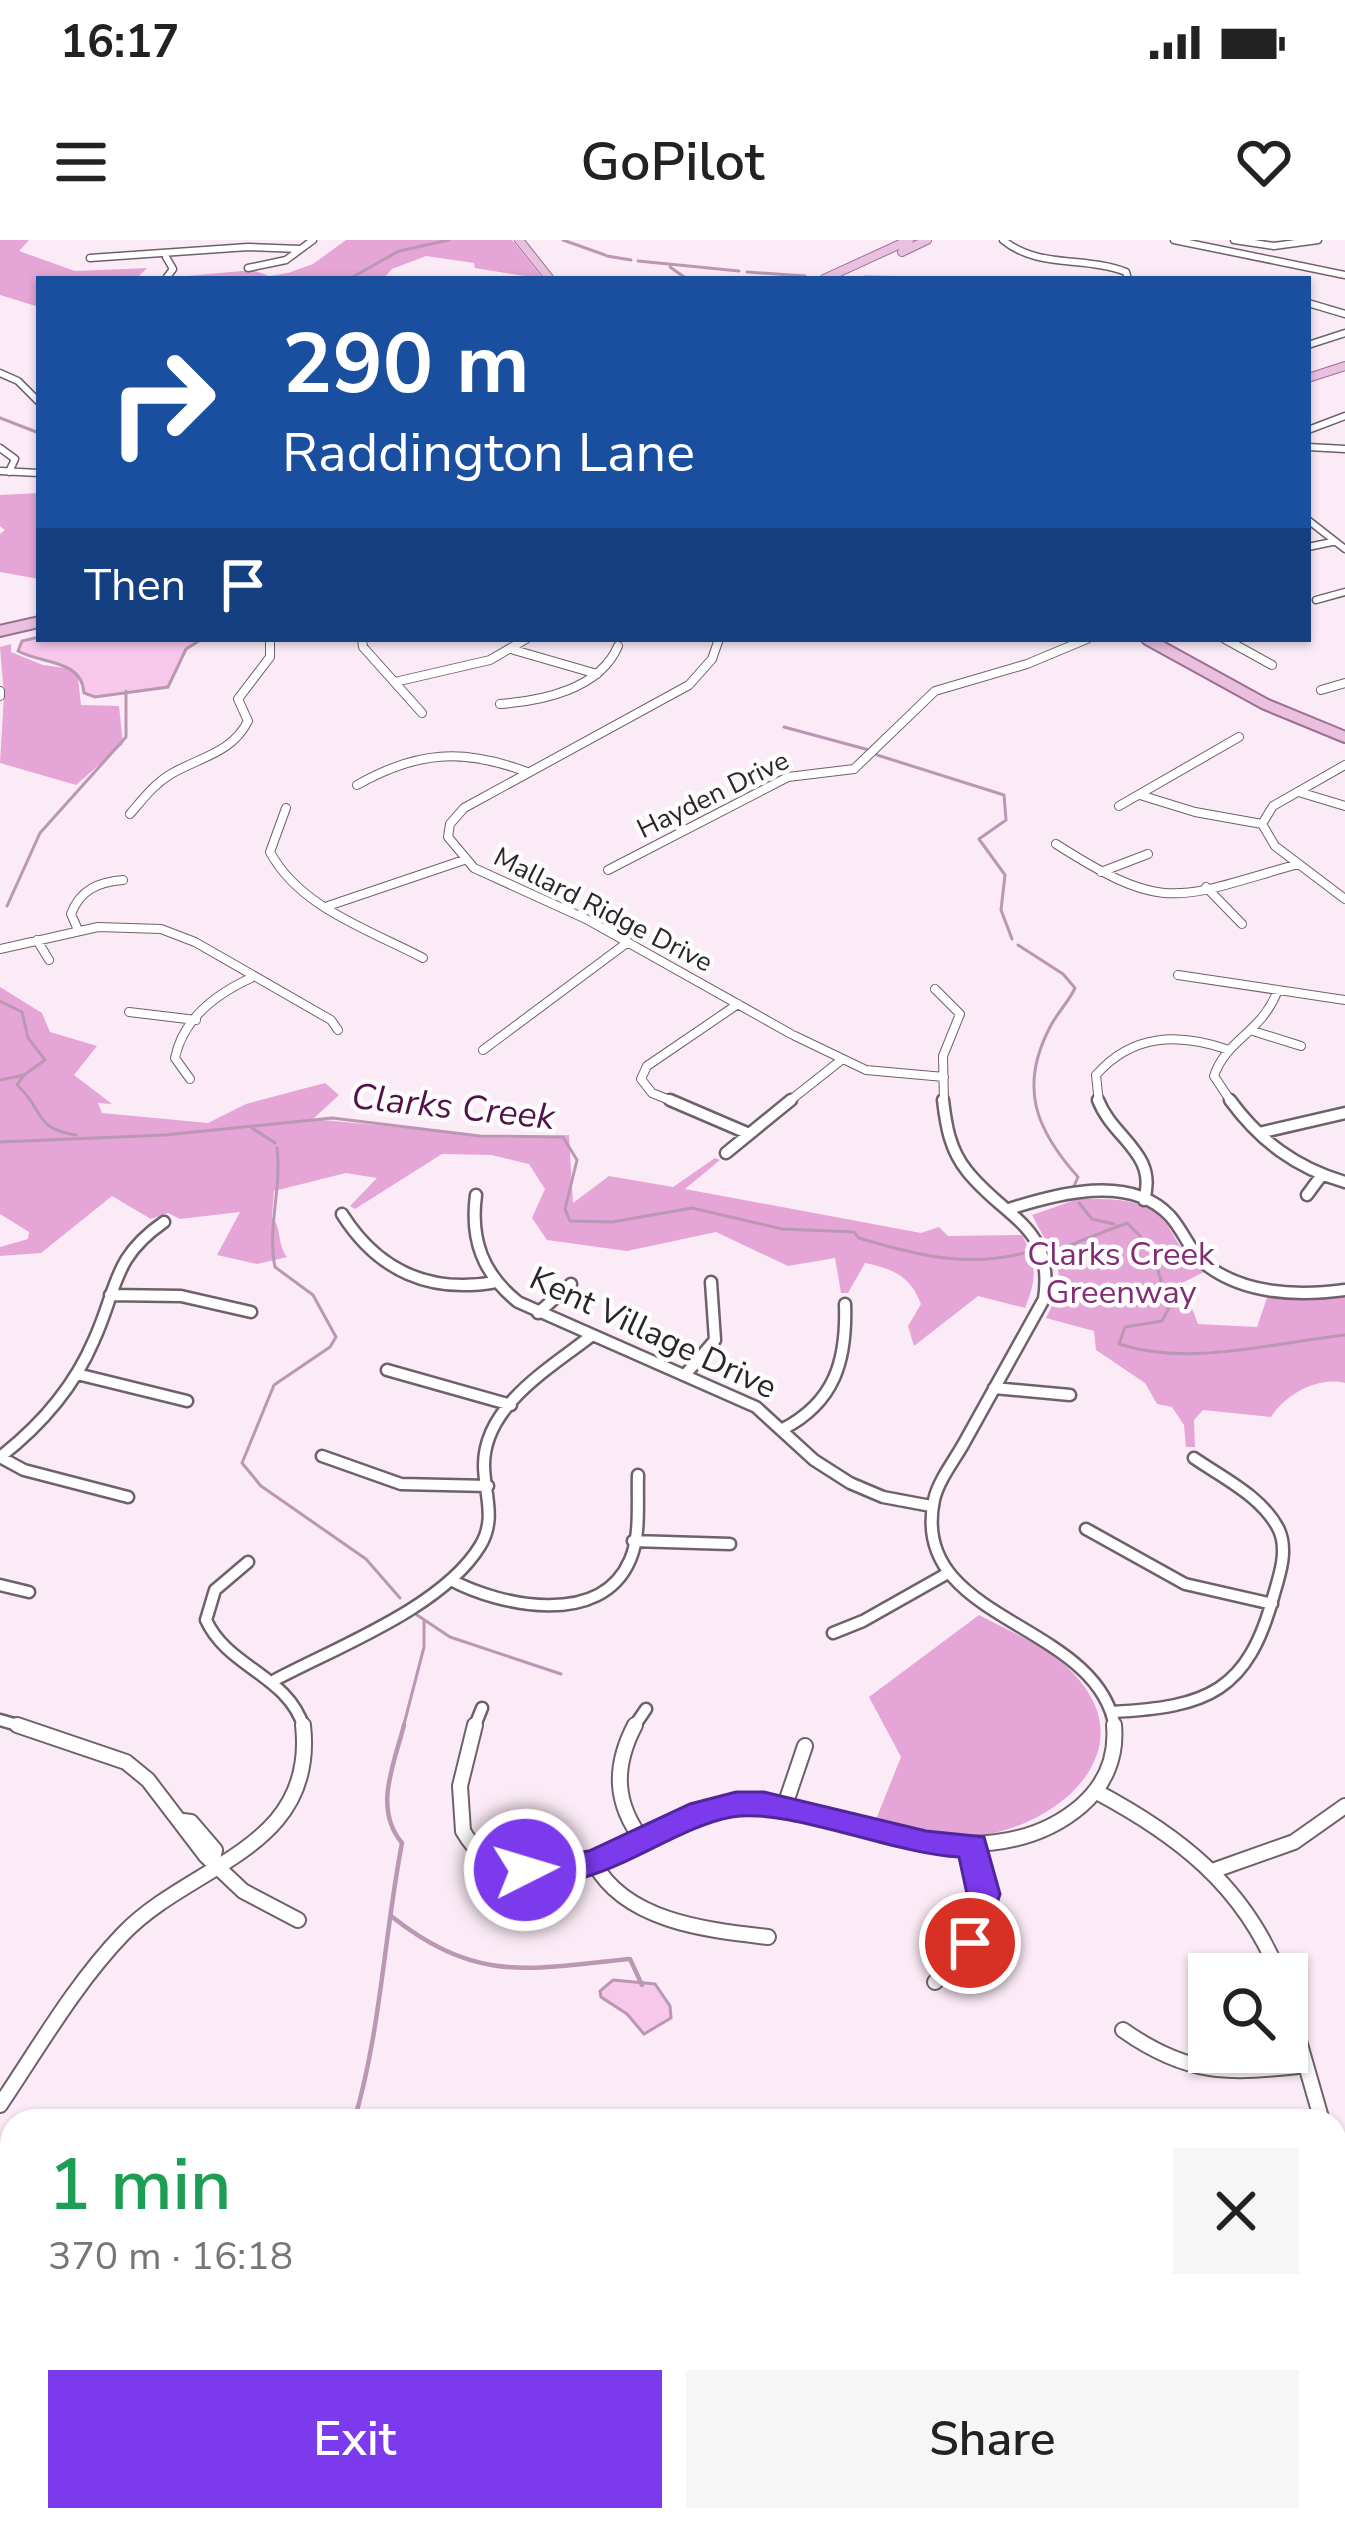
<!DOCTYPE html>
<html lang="en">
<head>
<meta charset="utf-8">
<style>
  :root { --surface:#fff; --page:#f6f6f6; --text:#222; --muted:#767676; --accent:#7c3aed }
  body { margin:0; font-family:"Nunito Sans",sans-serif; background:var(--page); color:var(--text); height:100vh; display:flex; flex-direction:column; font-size:45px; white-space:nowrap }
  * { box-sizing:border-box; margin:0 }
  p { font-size:39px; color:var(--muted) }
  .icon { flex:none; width:66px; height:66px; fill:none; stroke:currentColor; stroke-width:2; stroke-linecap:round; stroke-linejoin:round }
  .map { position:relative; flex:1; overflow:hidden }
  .drawer { position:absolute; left:0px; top:1869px; width:1347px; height:423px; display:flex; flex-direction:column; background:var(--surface); border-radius:36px 36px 0 0; box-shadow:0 3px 9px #0004 }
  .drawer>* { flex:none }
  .hud { position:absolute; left:36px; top:36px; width:1275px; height:366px; border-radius:0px; box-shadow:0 3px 9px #0004; background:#1a4fa0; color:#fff; overflow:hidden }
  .tools { position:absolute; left:1188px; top:1713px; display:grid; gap:24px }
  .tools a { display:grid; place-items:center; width:120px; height:120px; border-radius:0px; background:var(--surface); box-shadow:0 3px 9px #0004; font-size:60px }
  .pin { position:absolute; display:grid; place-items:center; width:102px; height:102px; color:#fff; margin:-51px; border:6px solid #fff; border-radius:50%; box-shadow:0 3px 12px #0007 }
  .me { position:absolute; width:132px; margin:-66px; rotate:85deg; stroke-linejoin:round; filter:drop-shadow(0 0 9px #0008) }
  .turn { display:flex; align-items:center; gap:42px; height:252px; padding:0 48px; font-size:54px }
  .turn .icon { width:156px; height:156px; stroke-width:2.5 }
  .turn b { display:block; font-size:84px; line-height:102px }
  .then { display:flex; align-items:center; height:114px; padding:0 48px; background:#0003; gap:24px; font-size:45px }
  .round { display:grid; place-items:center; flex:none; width:126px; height:126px; border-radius:0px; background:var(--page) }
  .headline { display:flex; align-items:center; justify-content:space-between; height:204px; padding:0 48px }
  h1 { font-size:72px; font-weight:600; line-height:90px; color:#1e9e55 }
  .action { display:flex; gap:24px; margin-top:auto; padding:24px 48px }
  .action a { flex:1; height:138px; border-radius:0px; background:var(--accent); color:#fff; font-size:48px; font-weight:600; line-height:138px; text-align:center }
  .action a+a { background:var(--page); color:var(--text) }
  .status { display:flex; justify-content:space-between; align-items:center; height:84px; padding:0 60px; background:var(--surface); direction:ltr }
  .status svg { height:33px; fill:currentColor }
  header { display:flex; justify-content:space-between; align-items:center; height:156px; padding:0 48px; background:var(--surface); font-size:54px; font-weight:600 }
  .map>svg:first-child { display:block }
  .green { fill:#e5a5d7 }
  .water { fill:#f7c8ec; stroke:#ba97b2; stroke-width:3 }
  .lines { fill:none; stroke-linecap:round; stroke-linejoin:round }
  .stream-far1 { stroke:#ba97b2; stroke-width:3 }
  .stream { stroke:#ba97b2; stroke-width:4.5 }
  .minor-far3-casing { stroke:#6f616b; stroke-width:9 }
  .minor-far2-casing { stroke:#6f616b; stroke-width:10 }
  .minor-far1-casing { stroke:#6f616b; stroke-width:15 }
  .minor-casing { stroke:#6f616b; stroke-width:18 }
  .major-far2-casing { stroke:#9d6e93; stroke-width:10 }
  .major-far1-casing { stroke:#9d6e93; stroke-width:14 }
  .major-casing { stroke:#9d6e93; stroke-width:22 }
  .minor-far3 { stroke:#fff; stroke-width:6 }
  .minor-far2 { stroke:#fff; stroke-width:8 }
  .minor-far1 { stroke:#fff; stroke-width:10 }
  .minor { stroke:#fff; stroke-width:14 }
  .major-far2 { stroke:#e9c0e0; stroke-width:8 }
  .major-far1 { stroke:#e9c0e0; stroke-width:10 }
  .major { stroke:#e9c0e0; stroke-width:18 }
  .route { fill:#7c3aed; stroke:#51269a; stroke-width:3 }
  .labels { text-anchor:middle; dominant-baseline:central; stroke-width:9; stroke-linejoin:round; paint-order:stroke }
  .far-street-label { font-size:27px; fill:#2b252a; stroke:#fdfdfd }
  .park-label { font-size:33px; fill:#842b75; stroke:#fdfdfd }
  .street-label { font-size:33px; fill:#2b252a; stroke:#fdfdfd }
  .water-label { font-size:36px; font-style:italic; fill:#531049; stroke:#fdfdfd }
</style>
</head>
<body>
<div class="status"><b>16:17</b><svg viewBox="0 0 49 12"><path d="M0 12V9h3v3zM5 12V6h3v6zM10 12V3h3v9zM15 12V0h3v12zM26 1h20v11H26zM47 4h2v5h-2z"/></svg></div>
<header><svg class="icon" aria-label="menu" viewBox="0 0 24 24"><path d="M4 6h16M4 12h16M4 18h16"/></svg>GoPilot<svg class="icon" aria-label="heart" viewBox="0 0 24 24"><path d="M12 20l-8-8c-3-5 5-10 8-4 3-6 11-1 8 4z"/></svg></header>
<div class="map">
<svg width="1345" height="2290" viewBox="0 0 1345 2290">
  <rect width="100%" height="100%" fill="#fbebf6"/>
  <path class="green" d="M0,0H29L19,11L75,31L147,28L136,39H39V67L0,55Z
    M346,0H512L543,39L475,28L474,23L426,16L392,29L383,39H201L176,37L253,30L269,36L288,33L313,24Z
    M39,253V339L0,332V294L5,290L0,286V255Z
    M11,404V412L43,425L72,429L78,438L81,465L119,466L123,504L76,545L0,523L4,455L0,407Z
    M0,747L42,773L50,792L97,806L74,835L112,864L98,863L102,873L208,883L246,864L325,843L339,855L313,879L509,898L569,895L573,963L609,936L673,947L715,918L720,920L685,949L921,993L939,987L948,996L1022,995C1037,1023 1037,1039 1025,1068L978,1056L914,1106L908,1086L921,1064C910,1036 894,1029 865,1023L848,1053H841L835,1018L788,1026L716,992L627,1011L547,1000L532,978L545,949L529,924L491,915L442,914L355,969L350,966L377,938L346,933L274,951L272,977C282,988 277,1004 287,1017L257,1024L217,1015L240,972L180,979L168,973L151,979L112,956L41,1013L0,1016V1007L28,999L29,992L0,974Z
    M1078,959C1108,959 1150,956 1168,986C1179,1005 1186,1018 1204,1032L1182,1043L1198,1084L1257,1087L1268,1055L1312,1060L1345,1057V1143C1317,1136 1285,1155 1271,1177L1203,1170L1194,1180L1195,1207H1186L1184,1185L1172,1167L1157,1164L1145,1143L1096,1110L1094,1091L1046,1078C1072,1029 1053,1017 1032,975Z
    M979,1375C1011,1392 1049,1407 1074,1434C1147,1512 1055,1588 976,1596C941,1599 908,1590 875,1582L901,1517L869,1457Z
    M0,2025L12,2028V2280H152L147,2290H0Z
    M719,2280H1077V2290H714Z"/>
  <path class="water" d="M39,397L202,399L186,409L168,447L95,457L84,453C82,419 41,424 18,411L22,401Z
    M613,1740L655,1744L670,1766L671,1778L644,1794L627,1774L601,1757L600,1751Z"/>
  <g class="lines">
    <path class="stream-far1" d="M563,0L605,15
      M607,16L631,20
      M638,21L739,31
      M670,27L687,39
      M747,32L805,36
      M865,37L992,39
      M349,39L399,11L449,0
      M0,178L39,193
      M784,487L869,510
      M877,515L1004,555L1006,580L979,599L1005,635L1001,670L1012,699
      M7,666L40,593L126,497V451
      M1018,705L1063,734L1075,748C1068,763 1056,774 1049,789C1019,848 1036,890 1078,937L1074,946
      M0,761L22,772L28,798L45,820L24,835L0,840
      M24,835L17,845C45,870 32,888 76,895
      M252,888L275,903
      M0,902L165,895L332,878L480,896L563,897L577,920L565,969L570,981L612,982L692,968L782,989L854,992L859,998C915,1015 966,1028 1024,1013
      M277,908C282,948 267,988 275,1027L313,1055L336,1097L330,1107L274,1145L242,1223L261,1246L366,1319L400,1358
      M1079,963L1092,979L1114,984
      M1065,1007L1127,983L1151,1007L1169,1068L1162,1081L1125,1087L1119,1104C1190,1127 1272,1103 1345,1095
      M417,1375L450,1397L561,1434
      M403,1488L424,1407V1382"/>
    <path class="stream" d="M391,1676C477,1744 528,1729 630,1719L642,1745
      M354,1881C381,1790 384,1696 402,1603C373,1568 394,1525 404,1485"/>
    <defs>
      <path id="minor-far3" d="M1003,0C1038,29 1086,16 1126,32L1128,39
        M1174,0L1345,35
        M1234,0L1274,6L1318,0
        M166,17L173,29L167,37
        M90,18L248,7L300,9
        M248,28L286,20L313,0
        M1308,63L1345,74
        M1308,105L1345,93
        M0,133L18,141L39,162
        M1308,190L1345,176
        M1308,207L1345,209
        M0,208L15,219L9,232
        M0,231L39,233
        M1308,280L1345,309
        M1308,307L1332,302
        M1316,360L1345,352"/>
      <path id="minor-far2" d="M362,399L363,407L422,473
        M719,399L712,419L689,445L464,568L450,584L448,597L474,628L586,679L791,794
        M1225,399L1272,425
        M514,410L597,434
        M395,442L490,420L526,399
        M1321,450L1345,443
        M0,451V456
        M500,464C542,461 600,449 618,406
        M1345,525L1273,566L1262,584L1275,606L1345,659
        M357,545C417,511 463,508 527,532
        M1302,553L1345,566
        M1140,555L1195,572L1262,584
        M1119,566L1239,497
        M286,568L270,612C300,668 370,690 423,718
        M130,574C143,559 154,544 171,534C200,517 232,513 248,481L238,459L270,417V399
        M1056,604C1167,675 1177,658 1298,624
        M608,630L788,537L854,529L935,451L1027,424L1087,399
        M1101,632L1148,614
        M1206,647L1242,684
        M328,666L464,620
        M78,690L71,674C80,650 98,642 123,640
        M37,700L49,720
        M0,709L98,687L161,689L195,702L331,780L338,790
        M1178,735L1345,760
        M935,749L960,774L943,816L944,863
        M129,772L196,780
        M1253,791L1301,806
        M795,796L866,830L944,837
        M483,810L628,702
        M190,839L175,818C183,779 216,754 251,738
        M677,863L652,853L641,839L647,826L738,764
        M787,863L840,821
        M1099,863L1096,835C1133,793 1179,793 1229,810
        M1232,863L1214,836C1227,798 1261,794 1278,750"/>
      <path id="minor-far1" d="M670,860L747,893
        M943,860C946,886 950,910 967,931C1005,979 1055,986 1044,1059C1017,1107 991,1155 964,1203C954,1221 938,1241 934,1260C908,1383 1098,1380 1115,1488
        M1098,860C1113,899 1158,913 1144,960
        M1230,860C1260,901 1296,928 1345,942
        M1259,893L1345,873
        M726,913L791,860
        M476,955C470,1000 483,1034 518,1062L756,1167L814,1220L850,1243L883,1257L931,1266
        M1307,955L1321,936
        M1009,969C1056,954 1130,933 1170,976C1185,993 1190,1013 1209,1027C1248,1055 1300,1056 1345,1050
        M342,974C378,1031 430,1054 496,1042
        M110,1055L181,1056L251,1072
        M538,1073L571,1044
        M387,1130L511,1165
        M77,1134L187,1161
        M685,1135L715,1100L711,1042
        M994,1148L1070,1155
        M783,1189C835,1162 847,1120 845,1064
        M322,1216L401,1244L488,1246
        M0,1217C40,1186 74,1147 94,1100C118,1047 112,1018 164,982
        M0,1217L24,1230L128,1257
        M1086,1289L1185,1344L1272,1364
        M633,1301L730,1304
        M248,1322L215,1350L206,1380C228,1428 288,1435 304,1488
        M451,1340C500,1366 601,1388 630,1320C641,1295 637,1262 638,1235
        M0,1345L29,1352
        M833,1393L863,1381L948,1333
        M275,1440C337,1407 443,1367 480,1306C497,1279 484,1253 484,1225C484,1166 550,1128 591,1096
        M1112,1472C1208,1467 1248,1452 1274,1354C1280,1334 1288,1310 1279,1290C1263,1257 1223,1238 1194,1218
        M0,1480L28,1488
        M474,1488L482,1468
        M633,1488L646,1469"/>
      <path id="minor" d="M17,1485L126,1522L148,1540L206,1616L243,1651L298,1680
        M475,1485L460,1546L463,1591C526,1698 666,1565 747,1563C774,1563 801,1572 827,1579C909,1600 1008,1628 1081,1566C1105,1545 1117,1517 1114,1485
        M635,1485C613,1527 614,1564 644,1602
        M1095,1551C1178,1595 1243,1645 1279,1734
        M784,1568L805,1506
        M183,1581L191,1582L215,1610L213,1618
        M594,1623C626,1682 708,1690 768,1697
        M1215,1630L1294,1602L1345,1566
        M935,1742C976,1701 988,1661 973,1605
        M1287,1759L1322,1881
        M1123,1790C1188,1836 1229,1834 1306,1825
        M0,1865C39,1807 75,1744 123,1694C191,1623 317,1610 303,1485
        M1335,1926L1345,1961
        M1191,2280V2290"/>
      <path id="major-far2" d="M519,0L550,39
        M902,12L927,0
        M824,39L909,0
        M1308,138L1345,126"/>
      <path id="major-far1" d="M0,391L39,382
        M1147,399L1265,464L1345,497"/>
      <path id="major" d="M0,1989L12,1992
        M0,2011L12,2014
        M1335,2066L1345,2064
        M1335,2088L1345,2085"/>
    </defs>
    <use href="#minor-far3" class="minor-far3-casing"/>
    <use href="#minor-far2" class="minor-far2-casing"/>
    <use href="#minor-far1" class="minor-far1-casing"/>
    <use href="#minor" class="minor-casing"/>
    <use href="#major-far2" class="major-far2-casing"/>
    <use href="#major-far1" class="major-far1-casing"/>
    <use href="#major" class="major-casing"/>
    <use href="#minor-far3" class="minor-far3"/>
    <use href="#minor-far2" class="minor-far2"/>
    <use href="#minor-far1" class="minor-far1"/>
    <use href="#minor" class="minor"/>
    <use href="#major-far2" class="major-far2"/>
    <use href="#major-far1" class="major-far1"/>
    <use href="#major" class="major"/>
  </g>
  <path class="route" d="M736,1552H764L926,1591L984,1597L1000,1654L982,1712L970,1716L958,1712L953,1703L967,1654L959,1617C893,1614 788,1567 732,1577C664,1589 590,1662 514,1639L509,1630L514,1621L589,1611L690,1564Z"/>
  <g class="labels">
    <g class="far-street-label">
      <text transform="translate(713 555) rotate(-26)">Hayden Drive</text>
      <text transform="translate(603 670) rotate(27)">Mallard Ridge Drive</text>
    </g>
    <g class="park-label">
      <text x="1121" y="1014">Clarks Creek<tspan x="1121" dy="38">Greenway</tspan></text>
    </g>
    <g class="street-label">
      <text transform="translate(653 1093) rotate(25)">Kent Village Drive</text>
    </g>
    <g class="water-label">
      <text transform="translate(453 867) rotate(6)">Clarks Creek</text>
    </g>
  </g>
</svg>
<div class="tools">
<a><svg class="icon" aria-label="search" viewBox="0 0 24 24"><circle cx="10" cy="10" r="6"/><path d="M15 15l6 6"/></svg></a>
</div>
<div class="pin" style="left:970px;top:1703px;background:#d93025"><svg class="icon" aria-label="arrive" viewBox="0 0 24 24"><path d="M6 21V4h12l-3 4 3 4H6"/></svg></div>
<svg class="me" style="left:525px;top:1630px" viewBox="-20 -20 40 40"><circle r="17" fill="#7c3aed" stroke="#fff" stroke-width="3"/><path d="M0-11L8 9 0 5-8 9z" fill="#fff"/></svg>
<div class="hud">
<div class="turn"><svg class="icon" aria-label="right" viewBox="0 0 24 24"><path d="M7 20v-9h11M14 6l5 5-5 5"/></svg><div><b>290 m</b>Raddington Lane</div></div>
<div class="then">Then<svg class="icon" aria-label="arrive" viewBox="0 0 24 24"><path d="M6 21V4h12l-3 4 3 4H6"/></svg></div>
</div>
<section class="drawer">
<div class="headline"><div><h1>1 min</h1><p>370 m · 16:18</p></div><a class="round"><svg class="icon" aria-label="close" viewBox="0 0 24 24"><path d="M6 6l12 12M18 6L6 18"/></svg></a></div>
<div class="action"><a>Exit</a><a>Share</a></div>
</section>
</div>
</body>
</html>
